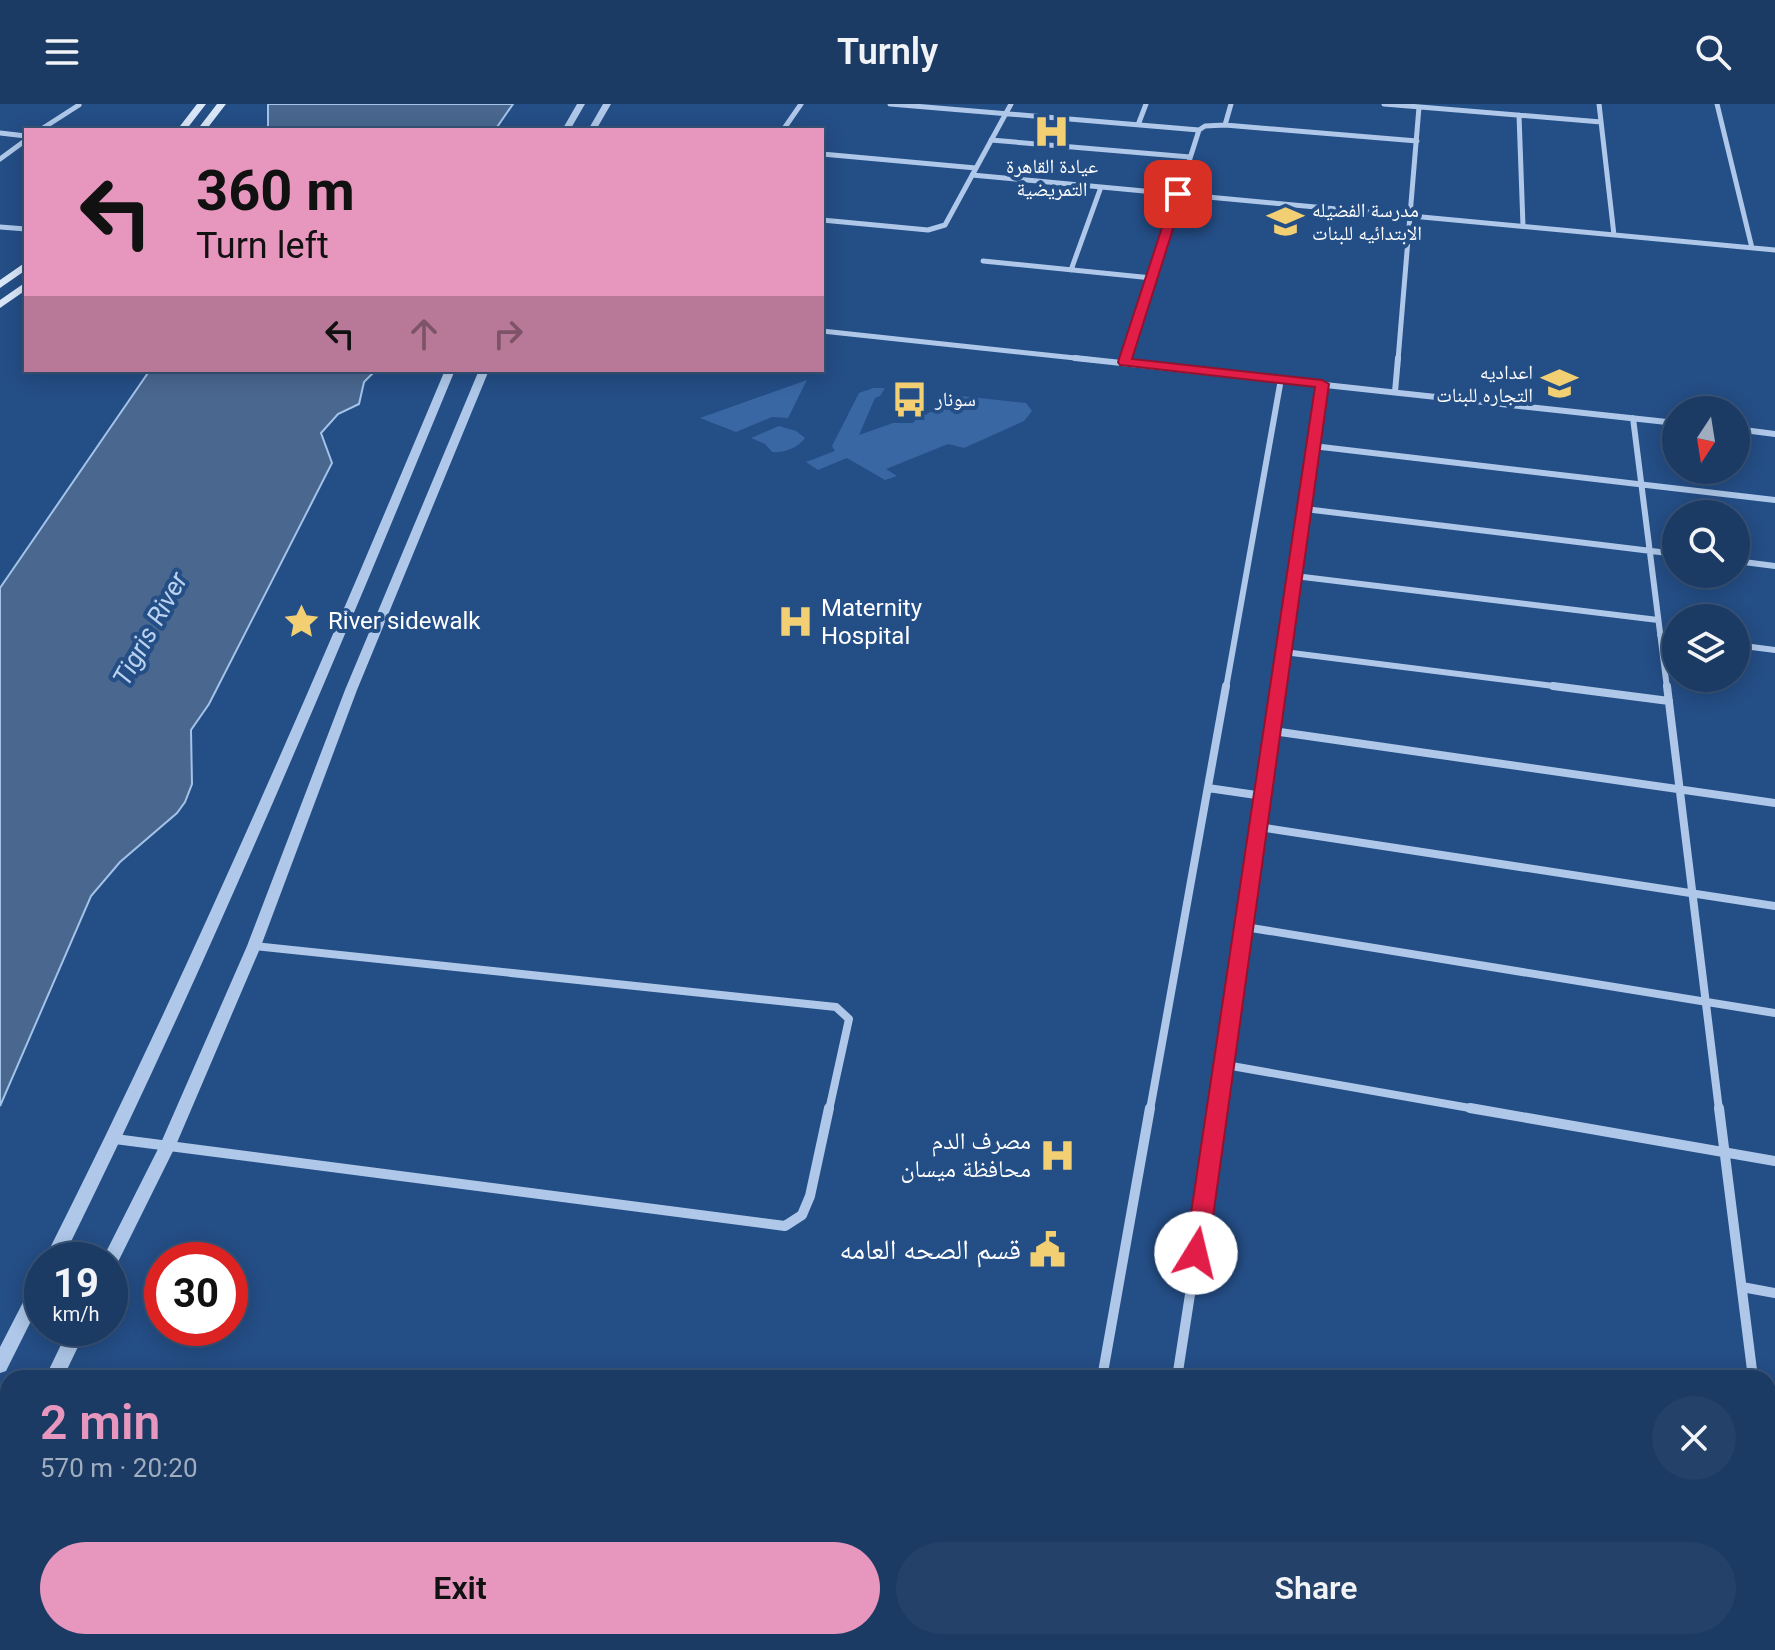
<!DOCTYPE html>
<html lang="en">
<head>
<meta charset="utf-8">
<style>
  :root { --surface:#1b3a64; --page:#24416a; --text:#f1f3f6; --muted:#a0adbf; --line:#395478; --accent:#e797bd }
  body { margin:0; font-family:Roboto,"Noto Naskh Arabic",sans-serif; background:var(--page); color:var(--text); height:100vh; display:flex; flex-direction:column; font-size:30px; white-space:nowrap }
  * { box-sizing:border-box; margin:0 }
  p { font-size:26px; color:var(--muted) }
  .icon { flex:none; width:44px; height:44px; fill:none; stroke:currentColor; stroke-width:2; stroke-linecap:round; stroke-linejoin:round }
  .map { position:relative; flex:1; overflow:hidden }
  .drawer { position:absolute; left:0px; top:1266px; width:1776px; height:280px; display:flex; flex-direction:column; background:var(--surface); border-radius:24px 24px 0 0; box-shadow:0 4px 20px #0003,0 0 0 2px var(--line) }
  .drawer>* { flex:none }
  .guide { position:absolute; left:24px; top:24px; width:800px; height:244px; border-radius:0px; box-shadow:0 4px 20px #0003,0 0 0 2px var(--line); background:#e797bd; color:#111; overflow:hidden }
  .needle { width:52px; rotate:192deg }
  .tools { position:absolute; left:1662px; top:292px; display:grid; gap:16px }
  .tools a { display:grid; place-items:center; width:88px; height:88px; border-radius:50%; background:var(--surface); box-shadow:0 4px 20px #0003,0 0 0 2px var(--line); font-size:40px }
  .speed { position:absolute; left:24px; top:1138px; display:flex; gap:16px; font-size:40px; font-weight:700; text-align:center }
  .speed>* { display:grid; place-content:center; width:104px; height:104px; border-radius:50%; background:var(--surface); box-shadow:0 4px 20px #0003,0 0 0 2px var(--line); line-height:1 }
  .speed small { font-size:20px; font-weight:400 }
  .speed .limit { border:12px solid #d22; background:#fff; color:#111 }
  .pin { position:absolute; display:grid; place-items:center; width:68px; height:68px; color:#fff; margin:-34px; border-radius:16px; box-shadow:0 4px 12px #0006 }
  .me { position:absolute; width:88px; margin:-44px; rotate:9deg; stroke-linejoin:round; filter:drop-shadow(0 0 6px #0008) }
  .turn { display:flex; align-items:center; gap:28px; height:168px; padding:0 40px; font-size:36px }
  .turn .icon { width:104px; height:104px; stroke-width:2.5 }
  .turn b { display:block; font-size:56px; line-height:68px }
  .lanes { display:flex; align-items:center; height:76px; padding:0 40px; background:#0003; justify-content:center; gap:40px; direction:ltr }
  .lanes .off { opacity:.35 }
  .round { display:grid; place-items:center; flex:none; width:84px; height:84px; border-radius:42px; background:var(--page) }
  .overview { display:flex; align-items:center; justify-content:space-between; height:136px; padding:0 40px }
  h1 { font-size:48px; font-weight:600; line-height:60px; color:var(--accent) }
  .cta { display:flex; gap:16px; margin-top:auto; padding:16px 40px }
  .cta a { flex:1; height:92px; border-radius:48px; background:var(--accent); color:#111; font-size:32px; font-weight:600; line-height:92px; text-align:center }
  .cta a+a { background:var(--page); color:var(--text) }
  header { display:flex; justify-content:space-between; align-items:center; height:104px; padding:0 40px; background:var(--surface); font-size:36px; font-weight:600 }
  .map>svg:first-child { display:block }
  .green { fill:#3967a3 }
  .water { fill:#49678f; stroke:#a3c3e9; stroke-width:2 }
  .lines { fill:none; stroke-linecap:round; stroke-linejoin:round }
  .minor-far3 { stroke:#afc8e9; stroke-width:5 }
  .minor-far2 { stroke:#afc8e9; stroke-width:6 }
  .minor-far1 { stroke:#afc8e9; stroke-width:8 }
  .minor { stroke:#afc8e9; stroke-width:10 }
  .tertiary { fill:#afc8e9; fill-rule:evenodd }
  .secondary { fill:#d9e6f7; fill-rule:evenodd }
  .route { fill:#e11d48; stroke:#92132f; stroke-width:2 }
  .labels { text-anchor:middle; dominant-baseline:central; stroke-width:8; stroke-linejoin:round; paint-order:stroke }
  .far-poi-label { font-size:20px; fill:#fff; stroke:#244e86; text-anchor:start }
  .poi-label { font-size:24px; fill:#fff; stroke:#244e86; text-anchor:start }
  .water-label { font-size:26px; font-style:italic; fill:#bad2f0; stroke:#244e86 }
  .near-poi-label { font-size:28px; fill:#fff; stroke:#244e86; text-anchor:end }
</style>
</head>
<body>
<header><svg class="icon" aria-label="menu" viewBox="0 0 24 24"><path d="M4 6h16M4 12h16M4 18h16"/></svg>Turnly<svg class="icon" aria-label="search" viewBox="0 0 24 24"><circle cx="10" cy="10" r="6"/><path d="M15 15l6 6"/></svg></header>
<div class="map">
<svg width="1775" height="1546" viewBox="0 0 1775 1546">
  <rect width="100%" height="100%" fill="#244e86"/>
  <path class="green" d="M807,276L788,314L772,313L736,328L700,314Z
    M885,284L880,292L875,294L859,331L893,319H913L919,312L956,300L950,298L952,291L1026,299L1032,307L1024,317L964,344L948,340L886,365L897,372L885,376L847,354L818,366L806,358L835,347L832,342L859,289L873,284Z
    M779,322L796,327L805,334C798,344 784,349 772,348L765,340L751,334Z
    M114,1538H612L609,1546H111Z"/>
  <path class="water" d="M268,0H513L495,26H268Z
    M150,266H376L364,278L359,300L338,310L321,329L332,359L209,600L191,626L192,680L185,698L177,709L120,758L91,792L0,1002V484Z"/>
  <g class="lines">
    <path class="minor-far3" d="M890,0L1199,26L1205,22L1225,21L1417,37
      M1384,0L1601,18
      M1599,0L1614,131
      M1717,0L1752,144
      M1519,11L1523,122
      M1138,21L1146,0
      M1225,21L1231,0
      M40,26L79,1
      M783,26L801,0
      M0,29L26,32
      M991,36L1190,53
      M822,50L976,64
      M0,55L26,36
      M972,71L1775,146
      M822,116L928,126L945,121L1011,0
      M0,123L26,125
      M983,157L1152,174
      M1071,166L1101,83
      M822,227L1094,256
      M1126,256L1199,26
      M1398,256L1419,3"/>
    <path class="minor-far2" d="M1075,254L1676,319
      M1125,258L1126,254
      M1395,288L1398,254
      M1633,314L1667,584
      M1736,325L1775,330
      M1313,342L1775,396
      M1305,405L1676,450
      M1736,457L1775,462
      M1295,472L1658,516
      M1660,531L1676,533
      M1736,541L1775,546
      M1284,548L1569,584
      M1226,584L1281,275
      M1279,584L1322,280"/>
    <path class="minor-far1" d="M1553,582L1669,597
      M1667,582L1719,1006
      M1273,627L1775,699
      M1208,684L1263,692
      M1259,723L1775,802
      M1245,823L1775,909
      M254,842L836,903L849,915L829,1006
      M1226,961L1481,1006
      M1150,1006L1226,582
      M1219,1006L1279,582"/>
    <path class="minor" d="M1470,1004L1775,1057
      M1719,1004L1753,1274
      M115,1035L785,1122L802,1111L810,1092L829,1004
      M1742,1183L1775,1189
      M1102,1274L1150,1004
      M1177,1274L1219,1004
      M1768,1393L1775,1450
      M1768,1511L1775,1513
      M1612,1538V1546
      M1053,1546L1055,1538
      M1134,1546L1135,1538"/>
    <path class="tertiary" d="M577,0H585L570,26H562Z
      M603,0H611L596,26H588Z
      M445,266H455C331,566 206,865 62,1156H44C191,865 319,566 445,266Z
      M479,266H489L357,586L261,842L176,1041L116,1162L110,1164V1156H102L160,1041L247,842L345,586Z
      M42,1171V1195L6,1267L0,1269V1243L36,1173Z
      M69,1224H87L63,1274H45Z
      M8,1359V1389L0,1394V1365Z"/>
    <path class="secondary" d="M197,0H206L186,26H177Z
      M217,0H226L206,26H197Z
      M26,158V166L0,184V176Z
      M26,178V186L0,204V196Z"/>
  </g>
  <path class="route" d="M1178,87L1184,90L1132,255L1322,276L1329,280L1208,1149L1204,1155L1196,1158L1189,1155L1185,1149L1315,283L1120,261L1118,258L1173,90Z"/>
  <defs>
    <symbol id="hospital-bare" viewBox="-9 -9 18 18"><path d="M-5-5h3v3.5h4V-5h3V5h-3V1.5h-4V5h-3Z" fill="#f3cf73" stroke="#244e86" stroke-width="2.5" paint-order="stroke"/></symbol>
    <symbol id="school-bare" viewBox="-9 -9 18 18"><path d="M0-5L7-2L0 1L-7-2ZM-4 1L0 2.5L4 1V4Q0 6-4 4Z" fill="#f3cf73" stroke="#244e86" stroke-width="2.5" paint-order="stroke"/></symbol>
    <symbol id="bus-bare" viewBox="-9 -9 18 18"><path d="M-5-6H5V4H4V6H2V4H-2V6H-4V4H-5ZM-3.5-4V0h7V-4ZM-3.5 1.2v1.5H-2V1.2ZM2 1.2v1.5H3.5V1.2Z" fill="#f3cf73" stroke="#244e86" stroke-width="2.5" paint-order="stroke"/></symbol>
    <symbol id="sight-bare" viewBox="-9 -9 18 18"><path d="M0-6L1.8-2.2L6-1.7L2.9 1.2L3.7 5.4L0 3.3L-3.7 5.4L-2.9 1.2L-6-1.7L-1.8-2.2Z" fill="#f3cf73" stroke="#244e86" stroke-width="2.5" paint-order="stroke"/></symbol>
    <symbol id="civic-bare" viewBox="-9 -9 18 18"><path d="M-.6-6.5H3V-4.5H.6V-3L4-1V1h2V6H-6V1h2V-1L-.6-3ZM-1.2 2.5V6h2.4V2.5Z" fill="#f3cf73" stroke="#244e86" stroke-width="2.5" paint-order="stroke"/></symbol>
  </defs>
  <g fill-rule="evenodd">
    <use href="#hospital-bare" x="1026" y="2" width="51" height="51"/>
    <use href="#school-bare" x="1260" y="92" width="51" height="51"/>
    <use href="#school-bare" x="1534" y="254" width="51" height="51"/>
    <use href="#bus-bare" x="884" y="270" width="51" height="51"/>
    <use href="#sight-bare" x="276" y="492" width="51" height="51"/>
    <use href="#hospital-bare" x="770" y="492" width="51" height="51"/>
    <use href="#hospital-bare" x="1032" y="1026" width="51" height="51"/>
    <use href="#civic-bare" x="1022" y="1120" width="51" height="51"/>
  </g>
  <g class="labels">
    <g class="far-poi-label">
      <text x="1052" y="62" text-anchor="middle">عيادة القاهرة<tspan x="1052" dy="23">التمريضية</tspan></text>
      <text x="1312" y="106">مدرسة الفضيله<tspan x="1312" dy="23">الابتدائيه للبنات</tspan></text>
      <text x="1533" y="268" text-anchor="end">اعداديه<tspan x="1533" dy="23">التجاره للبنات</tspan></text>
      <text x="935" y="295">سونار</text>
    </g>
    <g class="poi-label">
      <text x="821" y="504">Maternity<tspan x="821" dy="28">Hospital</tspan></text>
      <text x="328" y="517">River sidewalk</text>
      <text x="1031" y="1037" text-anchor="end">مصرف الدم<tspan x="1031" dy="28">محافظة ميسان</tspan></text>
    </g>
    <g class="water-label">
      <text transform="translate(150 525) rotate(-61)">Tigris River</text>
    </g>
    <g class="near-poi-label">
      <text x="1021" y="1145">قسم الصحه العامه</text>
    </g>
  </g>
</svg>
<div class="tools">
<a><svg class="needle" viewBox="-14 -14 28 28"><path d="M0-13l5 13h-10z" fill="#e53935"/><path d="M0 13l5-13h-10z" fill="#a0adbf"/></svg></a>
<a><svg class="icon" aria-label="search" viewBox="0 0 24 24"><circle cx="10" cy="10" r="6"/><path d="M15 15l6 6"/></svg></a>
<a><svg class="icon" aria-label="layers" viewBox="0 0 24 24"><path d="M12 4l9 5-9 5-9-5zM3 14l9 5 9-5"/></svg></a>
</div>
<div class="speed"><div>19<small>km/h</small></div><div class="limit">30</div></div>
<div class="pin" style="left:1178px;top:90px;background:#d93025"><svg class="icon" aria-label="arrive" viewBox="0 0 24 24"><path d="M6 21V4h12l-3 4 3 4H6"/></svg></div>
<svg class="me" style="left:1196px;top:1149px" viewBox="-20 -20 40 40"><circle r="19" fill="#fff"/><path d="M0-13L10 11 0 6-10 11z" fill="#e11d48"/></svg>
<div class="guide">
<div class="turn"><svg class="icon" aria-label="left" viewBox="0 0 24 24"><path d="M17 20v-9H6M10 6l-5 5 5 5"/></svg><div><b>360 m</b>Turn left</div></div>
<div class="lanes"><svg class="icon" aria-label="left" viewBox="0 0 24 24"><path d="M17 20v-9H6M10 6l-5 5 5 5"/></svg><svg class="icon off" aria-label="ahead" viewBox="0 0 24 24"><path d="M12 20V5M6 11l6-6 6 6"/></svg><svg class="icon off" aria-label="right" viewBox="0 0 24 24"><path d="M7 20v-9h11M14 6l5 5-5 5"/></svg></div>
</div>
<section class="drawer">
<div class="overview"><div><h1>2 min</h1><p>570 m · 20:20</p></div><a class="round"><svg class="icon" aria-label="close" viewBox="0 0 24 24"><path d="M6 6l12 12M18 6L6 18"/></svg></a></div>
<div class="cta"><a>Exit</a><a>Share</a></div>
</section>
</div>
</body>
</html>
